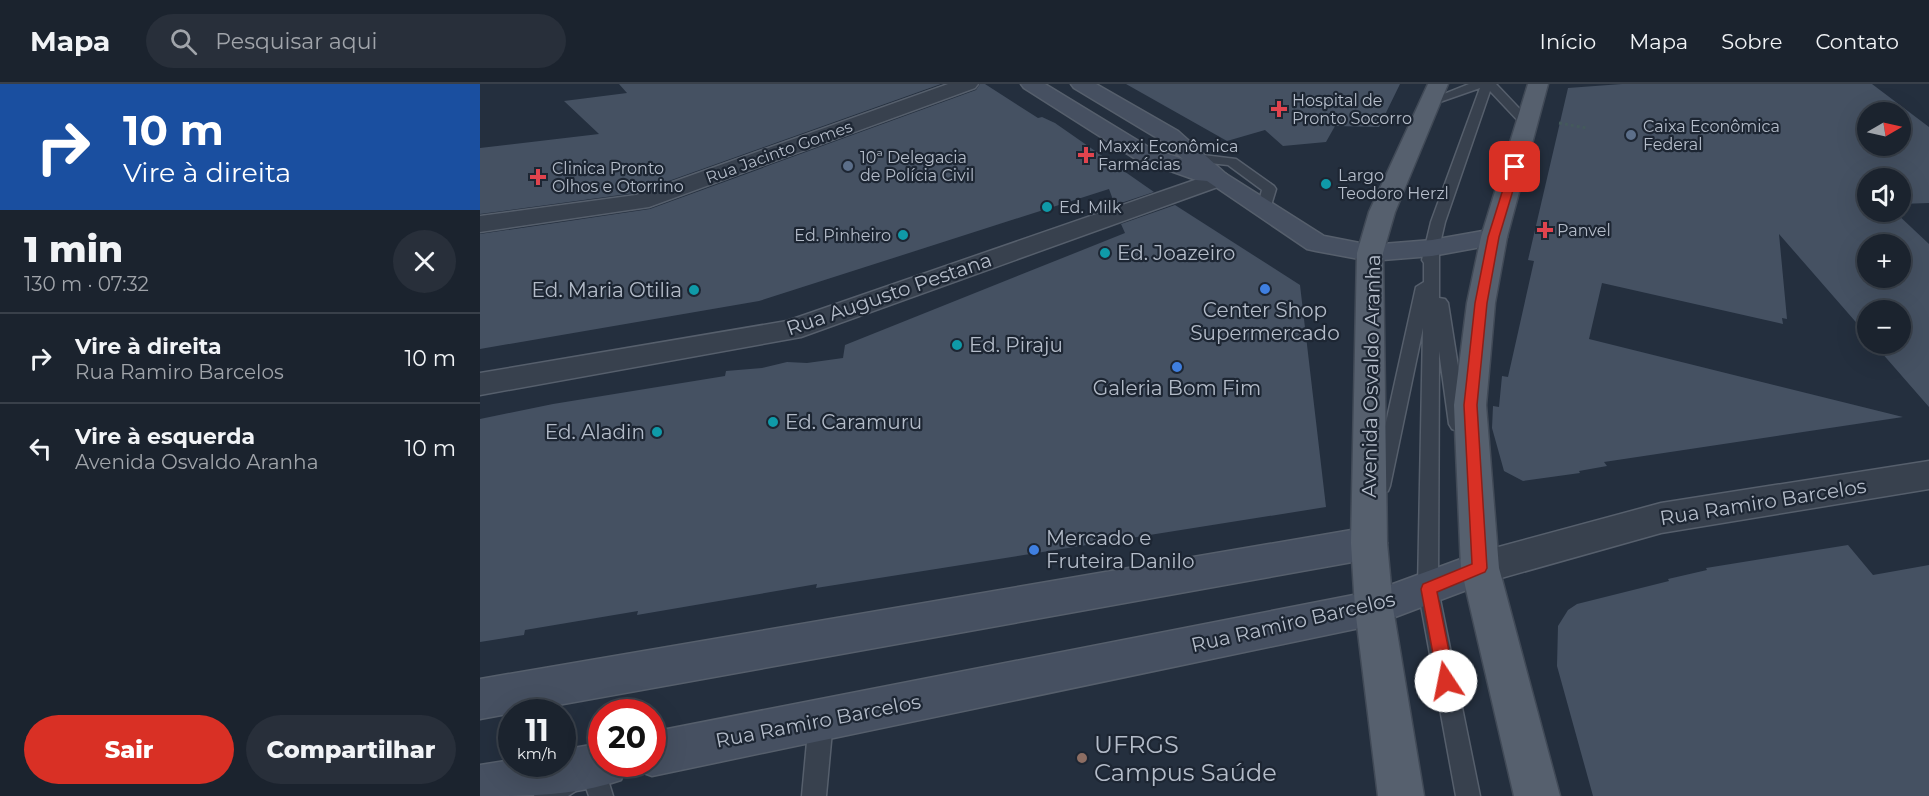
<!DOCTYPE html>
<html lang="pt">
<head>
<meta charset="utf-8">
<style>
  :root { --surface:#1b232e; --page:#282f3a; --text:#f1f3f6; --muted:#a0a4aa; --line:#39404a; --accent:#d93025 }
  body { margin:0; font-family:Montserrat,sans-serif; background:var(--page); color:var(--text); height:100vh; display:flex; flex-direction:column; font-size:22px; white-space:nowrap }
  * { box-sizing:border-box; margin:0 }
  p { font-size:20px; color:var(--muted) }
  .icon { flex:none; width:33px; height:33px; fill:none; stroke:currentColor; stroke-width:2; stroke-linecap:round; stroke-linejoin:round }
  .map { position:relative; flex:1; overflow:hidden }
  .side { display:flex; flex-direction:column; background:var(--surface); width:480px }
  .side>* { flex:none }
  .top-card { background:#1a4fa0; color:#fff; overflow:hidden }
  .needle { width:39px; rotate:81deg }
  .buttons { position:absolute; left:1377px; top:18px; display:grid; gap:12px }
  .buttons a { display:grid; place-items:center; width:54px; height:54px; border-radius:50%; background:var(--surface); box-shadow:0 6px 24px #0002,0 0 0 2px var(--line); font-size:30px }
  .speed { position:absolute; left:18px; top:615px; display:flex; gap:12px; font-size:30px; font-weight:700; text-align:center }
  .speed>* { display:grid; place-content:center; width:78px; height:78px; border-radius:50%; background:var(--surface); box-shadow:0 6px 24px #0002,0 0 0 2px var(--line); line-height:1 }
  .speed small { font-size:15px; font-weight:400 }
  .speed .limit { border:9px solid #d22; background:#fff; color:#111 }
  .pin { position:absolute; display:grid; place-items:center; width:51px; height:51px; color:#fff; margin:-26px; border-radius:12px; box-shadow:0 3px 9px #0006 }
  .me { position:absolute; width:66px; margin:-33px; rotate:349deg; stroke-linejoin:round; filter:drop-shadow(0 0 4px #0008) }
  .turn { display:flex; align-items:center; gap:21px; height:126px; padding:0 24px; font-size:27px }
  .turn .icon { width:78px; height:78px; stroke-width:2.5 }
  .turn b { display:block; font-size:42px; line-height:51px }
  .round { display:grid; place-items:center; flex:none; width:63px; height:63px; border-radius:32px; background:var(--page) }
  .head { display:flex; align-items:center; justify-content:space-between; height:102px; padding:0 24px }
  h1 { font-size:36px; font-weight:800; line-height:45px }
  .button { display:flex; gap:12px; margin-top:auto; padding:12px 24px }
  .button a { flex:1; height:69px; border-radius:36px; background:var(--accent); color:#fff; font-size:24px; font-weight:800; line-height:69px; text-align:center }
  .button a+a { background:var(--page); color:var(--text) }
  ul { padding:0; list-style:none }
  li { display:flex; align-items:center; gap:18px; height:90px; padding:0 24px; border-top:2px solid var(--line) }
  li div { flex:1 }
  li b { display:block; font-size:22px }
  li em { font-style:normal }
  header { display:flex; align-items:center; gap:36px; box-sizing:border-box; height:84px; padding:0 30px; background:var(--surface); border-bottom:2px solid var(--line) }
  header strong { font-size:28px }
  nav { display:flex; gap:33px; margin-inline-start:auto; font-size:21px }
  .search { width:420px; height:54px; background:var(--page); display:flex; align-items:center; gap:15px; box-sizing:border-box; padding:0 21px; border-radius:33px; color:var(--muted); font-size:22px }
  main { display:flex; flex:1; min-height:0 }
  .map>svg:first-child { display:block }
  .building { fill:#455162; fill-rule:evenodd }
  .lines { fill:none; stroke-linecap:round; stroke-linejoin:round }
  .service-casing { stroke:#565f6c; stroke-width:3 }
  .minor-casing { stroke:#565f6c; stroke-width:3 }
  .tertiary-casing { stroke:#565f6c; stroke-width:3 }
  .secondary-casing { stroke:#565f6c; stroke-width:3 }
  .primary-casing { stroke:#414a57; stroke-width:3 }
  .path { stroke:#44595c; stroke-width:3; stroke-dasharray:3 3; stroke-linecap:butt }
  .service { fill:#38414e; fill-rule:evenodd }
  .minor { fill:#38414e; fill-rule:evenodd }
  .tertiary { fill:#38414e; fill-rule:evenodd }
  .secondary { fill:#465061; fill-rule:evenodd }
  .primary { fill:#56606e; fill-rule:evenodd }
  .route { fill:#d93025; stroke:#8d1f18; stroke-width:1.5 }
  .health-dot { fill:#e0444e; stroke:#1d2633; stroke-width:2 }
  .service-dot { fill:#5c6f8a; stroke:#1d2633; stroke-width:2 }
  .culture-dot { fill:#0f9aa8; stroke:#1d2633; stroke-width:2 }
  .shop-dot { fill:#3f7fe0; stroke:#1d2633; stroke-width:2 }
  .education-dot { fill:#8d6e63; stroke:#1d2633; stroke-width:2 }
  .labels { text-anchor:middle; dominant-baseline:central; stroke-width:4.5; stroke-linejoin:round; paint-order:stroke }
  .far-poi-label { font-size:16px; fill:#b4bcc9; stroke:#1d2633; text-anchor:start }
  .far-street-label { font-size:16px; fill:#b4bcc9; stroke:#1d2633 }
  .poi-label { font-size:20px; fill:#b4bcc9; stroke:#1d2633; text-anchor:start }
  .street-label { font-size:20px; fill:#b4bcc9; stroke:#1d2633 }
  .near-poi-label { font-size:24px; fill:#b4bcc9; stroke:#1d2633; text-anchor:start }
</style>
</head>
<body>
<header>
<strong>Mapa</strong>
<div class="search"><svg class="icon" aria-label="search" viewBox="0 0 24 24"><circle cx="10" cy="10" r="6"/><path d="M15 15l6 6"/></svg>Pesquisar aqui</div>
<nav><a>Início</a><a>Mapa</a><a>Sobre</a><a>Contato</a></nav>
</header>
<main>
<section class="side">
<div class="top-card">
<div class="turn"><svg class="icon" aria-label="right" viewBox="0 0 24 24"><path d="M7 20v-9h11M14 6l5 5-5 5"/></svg><div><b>10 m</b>Vire à direita</div></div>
</div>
<div class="head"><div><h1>1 min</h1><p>130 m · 07:32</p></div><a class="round"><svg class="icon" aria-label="close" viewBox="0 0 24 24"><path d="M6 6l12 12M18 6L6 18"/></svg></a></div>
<ul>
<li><svg class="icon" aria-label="right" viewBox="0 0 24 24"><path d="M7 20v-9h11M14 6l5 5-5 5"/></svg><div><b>Vire à direita</b><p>Rua Ramiro Barcelos</p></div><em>10 m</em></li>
<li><svg class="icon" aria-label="left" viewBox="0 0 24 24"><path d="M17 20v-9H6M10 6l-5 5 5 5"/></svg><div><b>Vire à esquerda</b><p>Avenida Osvaldo Aranha</p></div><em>10 m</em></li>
</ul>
<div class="button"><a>Sair</a><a>Compartilhar</a></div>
</section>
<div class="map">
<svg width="1449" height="712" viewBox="0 0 1449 712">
  <rect width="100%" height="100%" fill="#242f3e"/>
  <path class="building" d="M139,0H461L155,109L0,130V64L119,50L84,17L147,9Z
    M500,0H505L558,34L562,33L575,39L674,108L635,121L629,105L279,217L0,265V150L170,125L496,6Z
    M646,0H920L899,43L855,42L846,58L803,62L785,46L747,57Z
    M1142,0H1392L1449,43V119L1420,120V94H1388V128H1415L1449,160V323L1394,260H1420V226H1388V252L1299,150L1307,235L1302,234L1303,240L1122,199L1109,255L1423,333L1124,378L1127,382L1099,387L1100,389L1043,397L1024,387L1012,344L1013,322L1019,323L1022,292L1028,293L1054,177L1048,176L1088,4ZM1388,28H1420V62H1388ZM1388,160H1420V194H1388Z
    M695,121L820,201L846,423L336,504L337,500L157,531L158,527L45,546L44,551L0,558V335L73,320L245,292L246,287L282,284L307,278L327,279L363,274L365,261L645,149L641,140Z
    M1368,461L1393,491L1449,481V712H1113L1077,582L1078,542L1088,526L1097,520L1189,497L1188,495L1227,486L1226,484Z"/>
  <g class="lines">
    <defs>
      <path id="service" d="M989,0H1016L1053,39L1051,42H1043L1010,7L965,138L959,164V214L965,215L968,219L987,340L984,345L978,347L972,345L969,340L959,267L958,505L1000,712H976L938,505L943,244L910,402L908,407L901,410L894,407L892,402L936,203L944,198V179L942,176L951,138L1000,4L954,20H946L944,18Z
        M715,70L756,75L794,102L796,105L789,128L784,129L777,125L782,106L748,81L711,77L709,74L711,71Z
        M341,624L349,628L353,636L346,712H322L329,636L333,628Z
        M112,670L121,673L133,712H109L105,701L88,712H54L57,703Z"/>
      <path id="minor" d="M468,0H498L495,4L169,123L0,148V132L156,111Z
        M738,88L746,90L750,95L746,100L321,253L0,311V289L307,237Z"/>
      <path id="tertiary" d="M1449,377V405L1181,449L1000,500L987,496L981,484L987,472L1000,468L1181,419Z"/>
      <path id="secondary" d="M541,0H565L670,64L703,75L682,57L594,4L591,0H616L698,47L746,90L844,152L890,161L952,156L1014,145L1023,147L1027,153L1023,159L952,172L890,177L836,167L827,165L727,97L716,96L654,74L544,4Z
        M889,443L902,448L907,459L902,470L889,475L0,635V595Z
        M1000,468L1013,472L1019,484L1013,496L894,541L172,692L156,686L154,680H172V648L894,507Z
        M122,659V680H147L141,696C96,712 48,712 0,712V681L32,676V680H82V666Z"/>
      <path id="primary" d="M948,0H968L915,128L903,169L907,459L913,524L944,712H898L875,524L871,459L877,169L889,128Z
        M1048,0H1068L1027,153L1015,219L1006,321L1019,484L1080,712H1034L981,484L974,321L987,219L1001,153Z"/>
    </defs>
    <use href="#service" class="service-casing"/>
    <use href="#minor" class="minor-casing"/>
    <use href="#tertiary" class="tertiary-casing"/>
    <use href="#secondary" class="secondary-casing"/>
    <use href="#primary" class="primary-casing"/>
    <path class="path" d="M1079,39L1107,44"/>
    <use href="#service" class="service"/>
    <use href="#minor" class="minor"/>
    <use href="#tertiary" class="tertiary"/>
    <use href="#secondary" class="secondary"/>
    <use href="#primary" class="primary"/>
  </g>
  <path class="route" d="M1035,80L1040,83L1019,153L1007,219L997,321L1007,484L1005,488L957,508L975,597L972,603L966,605L960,603L958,597L941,505L943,500L992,480L984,321L995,219L1008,153L1030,83Z"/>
  <g class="health-dot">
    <path d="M796 16h6v6h6v6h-6v6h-6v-6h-6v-6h6z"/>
    <path d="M603 62h6v6h6v6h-6v6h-6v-6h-6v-6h6z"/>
    <path d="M55 84h6v6h6v6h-6v6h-6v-6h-6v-6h6z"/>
    <path d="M1062 137h6v6h6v6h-6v6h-6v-6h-6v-6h6z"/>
  </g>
  <g class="service-dot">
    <circle cx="1151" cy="51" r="6"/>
    <circle cx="368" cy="82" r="6"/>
  </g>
  <g class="culture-dot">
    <circle cx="846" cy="100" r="6"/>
    <circle cx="567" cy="123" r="6"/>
    <circle cx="423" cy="151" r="6"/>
    <circle cx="625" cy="169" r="6"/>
    <circle cx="214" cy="206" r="6"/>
    <circle cx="477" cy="261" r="6"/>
    <circle cx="293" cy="338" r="6"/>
    <circle cx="177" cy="348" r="6"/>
  </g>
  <g class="shop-dot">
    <circle cx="785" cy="205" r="6"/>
    <circle cx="697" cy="283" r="6"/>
    <circle cx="554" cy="466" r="6"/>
  </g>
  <circle class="education-dot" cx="602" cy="674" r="6"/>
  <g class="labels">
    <g class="far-poi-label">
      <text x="812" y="16">Hospital de<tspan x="812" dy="18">Pronto Socorro</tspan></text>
      <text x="1163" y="42">Caixa Econômica<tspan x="1163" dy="18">Federal</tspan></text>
      <text x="618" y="62">Maxxi Econômica<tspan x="618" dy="18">Farmácias</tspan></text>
      <text x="380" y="73">10ª Delegacia<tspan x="380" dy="18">de Polícia Civil</tspan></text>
      <text x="72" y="84">Clinica Pronto<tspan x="72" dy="18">Olhos e Otorrino</tspan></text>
      <text x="858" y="91">Largo<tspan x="858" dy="18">Teodoro Herzl</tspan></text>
      <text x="579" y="123">Ed. Milk</text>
      <text x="1077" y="146">Panvel</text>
      <text x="411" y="151" text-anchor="end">Ed. Pinheiro</text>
    </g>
    <g class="far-street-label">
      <text transform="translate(299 68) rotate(-20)">Rua Jacinto Gomes</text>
    </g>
    <g class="poi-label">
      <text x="637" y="169">Ed. Joazeiro</text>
      <text x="202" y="206" text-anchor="end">Ed. Maria Otilia</text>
      <text x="785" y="226" text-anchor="middle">Center Shop<tspan x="785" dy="23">Supermercado</tspan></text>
      <text x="489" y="261">Ed. Piraju</text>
      <text x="697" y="304" text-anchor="middle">Galeria Bom Fim</text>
      <text x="305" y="338">Ed. Caramuru</text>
      <text x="165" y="348" text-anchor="end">Ed. Aladin</text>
      <text x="566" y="454">Mercado e<tspan x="566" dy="23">Fruteira Danilo</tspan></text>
    </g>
    <g class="street-label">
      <text transform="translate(409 210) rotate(-19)">Rua Augusto Pestana</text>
      <text transform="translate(891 292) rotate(-89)">Avenida Osvaldo Aranha</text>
      <text transform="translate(1283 418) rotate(-9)">Rua Ramiro Barcelos</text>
      <text transform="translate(813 538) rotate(-13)">Rua Ramiro Barcelos</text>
      <text transform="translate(338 637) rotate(-11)">Rua Ramiro Barcelos</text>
    </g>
    <g class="near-poi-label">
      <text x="614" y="660">UFRGS<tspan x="614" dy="28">Campus Saúde</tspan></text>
    </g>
  </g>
</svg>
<div class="buttons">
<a><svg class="needle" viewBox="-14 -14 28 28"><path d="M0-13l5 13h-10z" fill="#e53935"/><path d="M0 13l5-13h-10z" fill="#a0a4aa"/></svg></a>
<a><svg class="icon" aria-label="sound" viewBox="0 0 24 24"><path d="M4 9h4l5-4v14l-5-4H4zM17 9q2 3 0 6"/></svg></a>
<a>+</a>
<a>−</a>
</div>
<div class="speed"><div>11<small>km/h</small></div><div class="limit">20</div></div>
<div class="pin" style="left:1035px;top:83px;background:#d93025"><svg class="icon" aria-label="arrive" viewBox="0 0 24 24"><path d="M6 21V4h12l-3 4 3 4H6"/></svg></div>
<svg class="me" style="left:966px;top:597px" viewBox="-20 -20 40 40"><circle r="19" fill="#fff"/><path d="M0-13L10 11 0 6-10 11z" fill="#d93025"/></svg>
</div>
</main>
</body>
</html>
